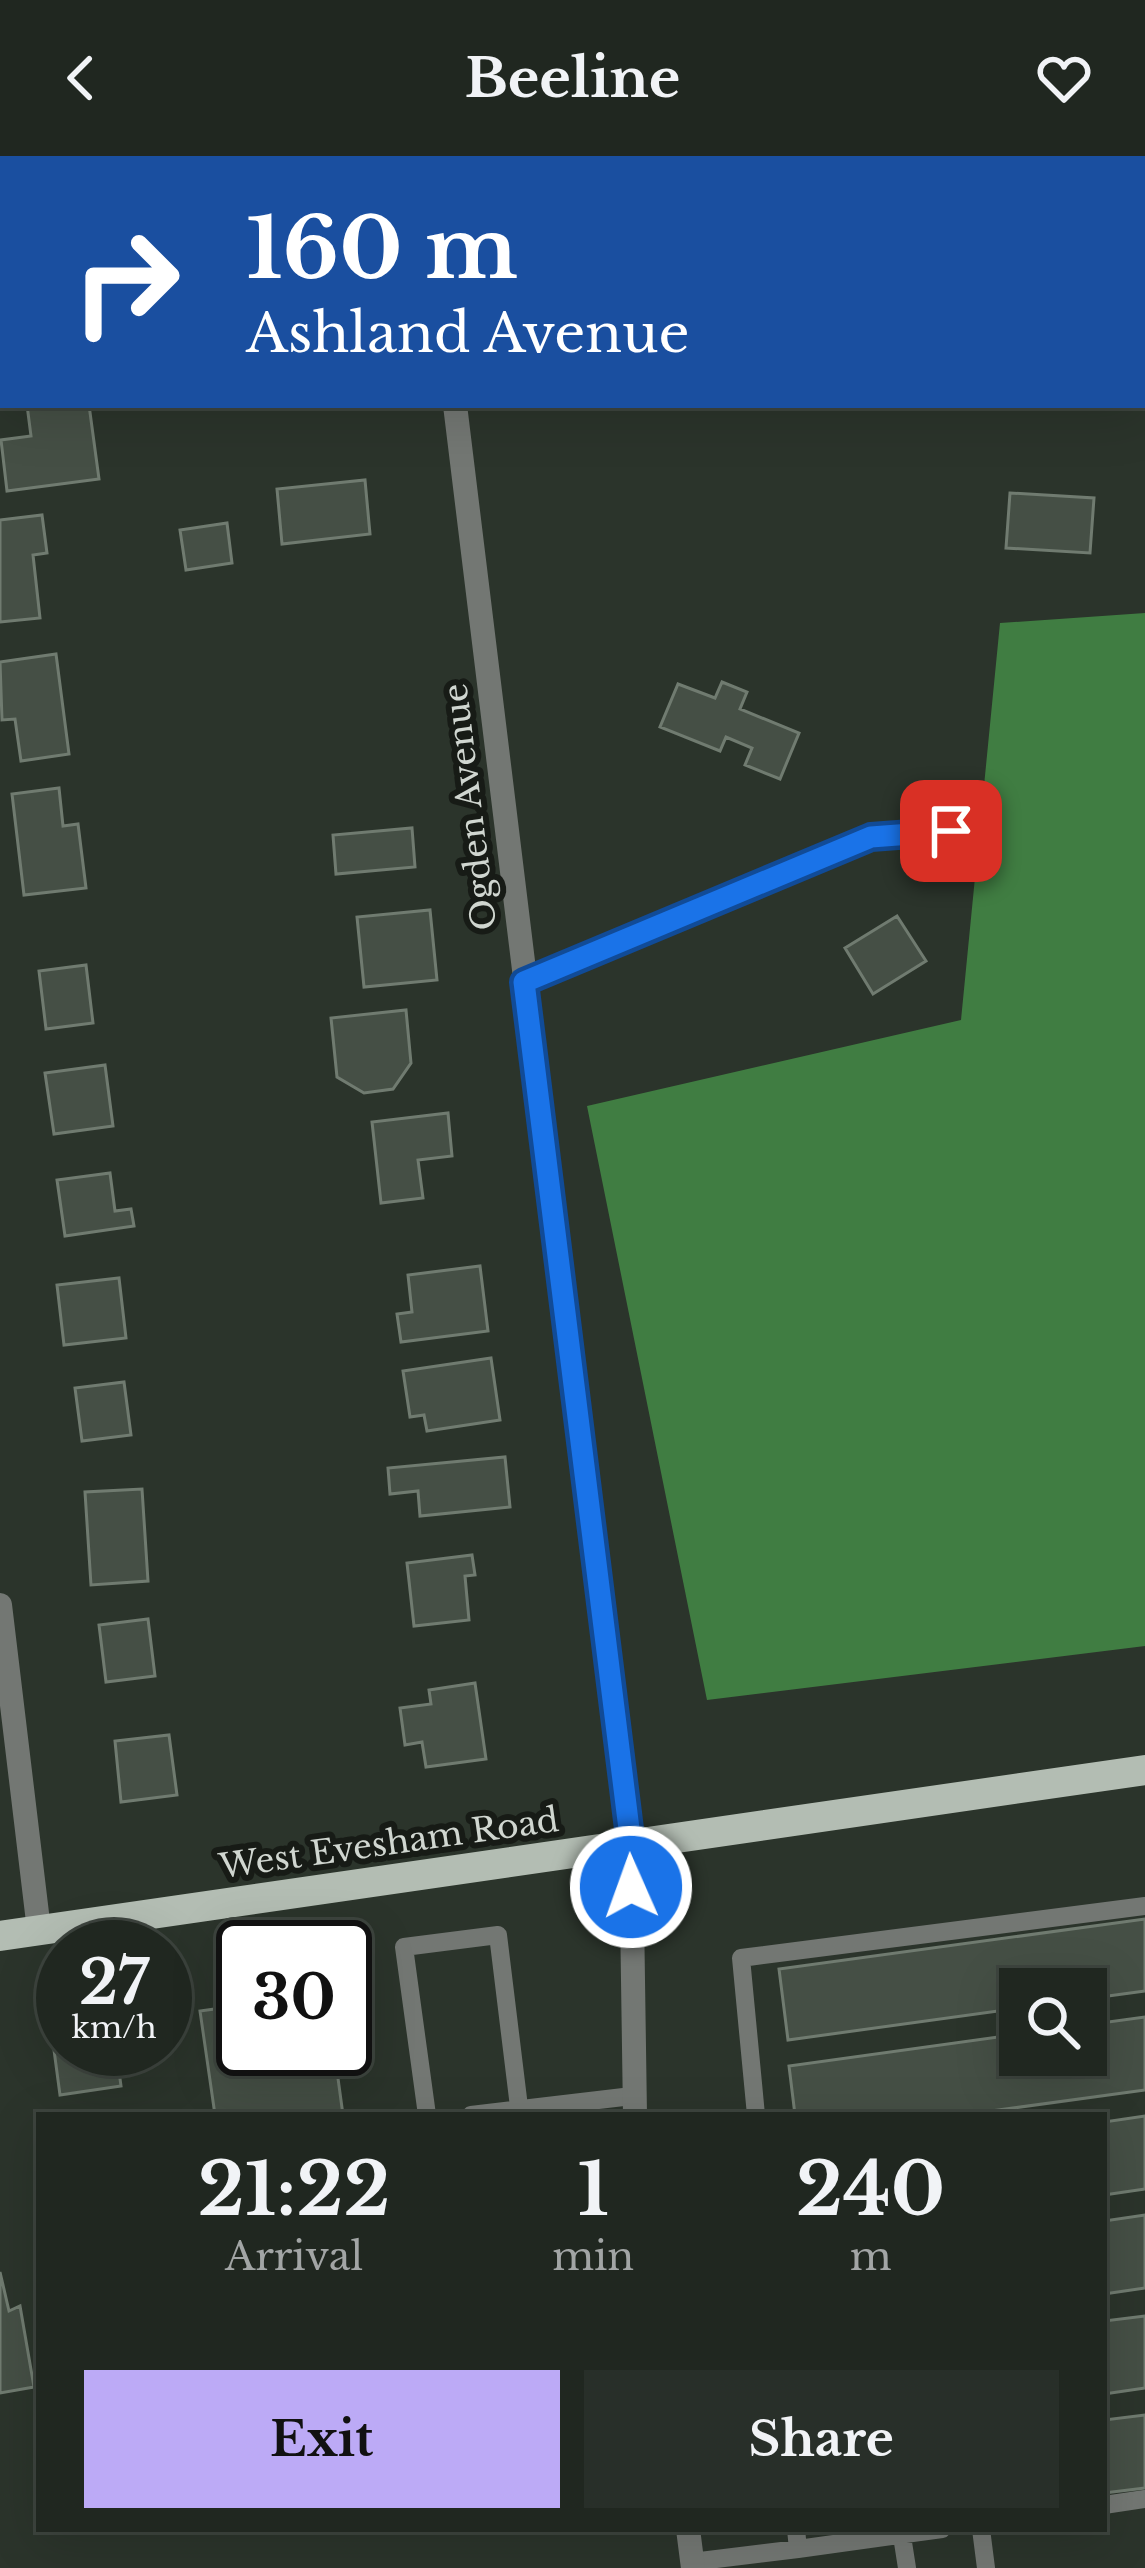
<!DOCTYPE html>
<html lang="en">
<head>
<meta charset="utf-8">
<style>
  :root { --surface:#202720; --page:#282f29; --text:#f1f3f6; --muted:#a2a5a5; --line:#3d443e; --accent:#bcaaf6 }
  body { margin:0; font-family:"Libre Baskerville",serif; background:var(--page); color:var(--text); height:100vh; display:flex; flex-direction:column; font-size:45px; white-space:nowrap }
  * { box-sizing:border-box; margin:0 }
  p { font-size:39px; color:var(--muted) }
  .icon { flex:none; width:66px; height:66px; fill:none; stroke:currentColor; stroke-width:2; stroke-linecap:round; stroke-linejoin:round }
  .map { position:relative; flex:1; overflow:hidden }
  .sheet { position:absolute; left:36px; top:1956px; width:1071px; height:420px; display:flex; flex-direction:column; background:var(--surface); border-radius:0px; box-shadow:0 12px 48px #0002,0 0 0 3px var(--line) }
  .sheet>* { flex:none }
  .top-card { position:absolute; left:0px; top:0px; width:1146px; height:252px; box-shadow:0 12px 48px #0002,0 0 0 3px var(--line); background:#1a4fa0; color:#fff; overflow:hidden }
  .fabs { position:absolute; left:999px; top:1812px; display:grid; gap:24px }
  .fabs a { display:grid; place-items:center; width:108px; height:108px; border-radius:0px; background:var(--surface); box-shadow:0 12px 48px #0002,0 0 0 3px var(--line); font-size:60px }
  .speed { position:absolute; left:36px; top:1764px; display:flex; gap:24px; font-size:60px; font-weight:700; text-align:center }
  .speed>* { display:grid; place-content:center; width:156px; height:156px; border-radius:50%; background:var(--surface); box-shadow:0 12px 48px #0002,0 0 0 3px var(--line); line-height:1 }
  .speed small { font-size:30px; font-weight:400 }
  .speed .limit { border:6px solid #111; border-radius:18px; background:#fff; color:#111 }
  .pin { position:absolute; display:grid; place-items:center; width:102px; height:102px; color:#fff; margin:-51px; border-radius:24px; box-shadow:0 6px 18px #0006 }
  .me { position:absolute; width:132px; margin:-66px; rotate:358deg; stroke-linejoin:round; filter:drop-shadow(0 0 9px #0008) }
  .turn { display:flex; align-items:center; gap:42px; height:252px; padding:0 48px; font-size:54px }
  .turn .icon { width:156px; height:156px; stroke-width:2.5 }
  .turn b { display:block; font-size:84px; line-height:102px }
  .eta { display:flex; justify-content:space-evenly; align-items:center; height:204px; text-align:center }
  .eta b { font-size:72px; font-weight:700; line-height:84px }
  .button { display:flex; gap:24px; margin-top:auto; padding:24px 48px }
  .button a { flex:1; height:138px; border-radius:0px; background:var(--accent); color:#111; font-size:48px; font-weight:700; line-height:138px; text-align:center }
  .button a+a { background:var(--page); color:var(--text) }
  header { display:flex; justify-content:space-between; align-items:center; height:156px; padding:0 48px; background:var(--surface); font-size:54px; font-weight:700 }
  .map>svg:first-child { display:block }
  .forest { fill:#407d42 }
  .building { fill:#454f45; stroke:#707b70; stroke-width:3 }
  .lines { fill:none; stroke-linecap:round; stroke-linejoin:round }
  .lane { stroke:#737773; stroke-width:18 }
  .street { stroke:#737773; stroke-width:24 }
  .primary { stroke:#b3bdb3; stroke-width:30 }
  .route-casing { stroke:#114b97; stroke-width:30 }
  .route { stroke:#1a73e8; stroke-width:21 }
  .labels { text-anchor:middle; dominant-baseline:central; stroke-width:12; stroke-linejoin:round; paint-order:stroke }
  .street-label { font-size:33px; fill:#d0d6d0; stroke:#171b16 }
</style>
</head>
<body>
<header><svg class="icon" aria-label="back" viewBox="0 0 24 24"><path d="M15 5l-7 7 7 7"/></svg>Beeline<svg class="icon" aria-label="heart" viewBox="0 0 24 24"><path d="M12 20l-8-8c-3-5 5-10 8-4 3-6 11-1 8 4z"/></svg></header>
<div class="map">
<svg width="1145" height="2412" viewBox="0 0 1145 2412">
  <rect width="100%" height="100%" fill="#2b342b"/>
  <path class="forest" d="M1145,457V1490L707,1544L587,950L961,864L1000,467Z"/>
  <path class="building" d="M27,249H89L99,323L7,335L1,284L31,280Z
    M365,324L370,378L282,388L277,333Z
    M1010,337L1094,342L1090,397L1006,392Z
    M42,359L47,397L33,399L40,462L0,466V364Z
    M227,367L232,407L186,414L180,374Z
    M56,498L69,598L21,605L15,563L2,564L0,506Z
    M722,526L747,536L740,553L799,577L780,623L745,609L752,592L726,581L720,595L660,571L678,528L715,542Z
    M59,632L63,670L78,668L86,732L24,739L12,638Z
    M412,672L415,711L336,718L333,679Z
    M430,754L437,824L364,831L357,761Z
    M897,760L926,805L873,838L845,792Z
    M86,809L93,867L46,873L39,815Z
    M406,854L411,907L393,933L364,937L337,921L331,862Z
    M105,909L113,970L54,978L45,917Z
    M448,957L452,1000L418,1004L423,1042L381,1047L372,966Z
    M110,1017L115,1055L131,1053L134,1070L65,1080L57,1024Z
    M480,1110L488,1175L401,1186L397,1158L412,1156L408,1119Z
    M119,1122L126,1182L64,1189L57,1129Z
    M491,1202L500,1264L427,1275L424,1259L410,1261L403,1215Z
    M124,1226L131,1279L82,1285L75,1232Z
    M505,1301L510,1351L420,1360L418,1335L390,1338L388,1312Z
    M142,1333L148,1425L91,1429L85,1336Z
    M472,1399L475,1419L465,1420L469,1464L414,1470L407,1407Z
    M148,1463L155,1520L106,1526L99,1469Z
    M475,1527L486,1603L426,1611L422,1586L405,1589L400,1552L431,1548L429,1534Z
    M169,1579L177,1639L121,1646L115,1585Z
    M1145,1763V1835L1086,1843V1833H1020V1852L788,1884L779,1813Z
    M243,1849V1893H334L343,1959H215L200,1855Z
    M1145,1861V1934L962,1959H795L789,1910L1020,1878V1899H1086V1869Z
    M63,1862V1893H116L121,1930L60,1939L50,1864Z
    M1145,1960V2033L1104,2039V1966Z
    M1145,2059V2132L1104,2138V2065Z
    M0,2116L9,2155L20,2150L34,2231L0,2237Z
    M1145,2160V2232L1104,2238V2165Z
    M1145,2259V2332L1104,2337V2264Z"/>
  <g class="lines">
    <path class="lane" d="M427,1959L404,1791L498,1779L520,1959
      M471,1959L632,1940
      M756,1959L741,1802L1145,1750
      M1104,2349L1145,2343
      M796,2373L798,2393L942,2373
      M981,2373L986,2412
      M902,2380L907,2412
      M692,2406L798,2393"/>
    <path class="street" d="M505,3L527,0
      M0,127L3,124
      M455,249L631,1689L635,1959
      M524,826L871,681L951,675
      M0,1449L39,1774
      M688,2373L693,2412"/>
    <path class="primary" d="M0,1780L1145,1614"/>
  </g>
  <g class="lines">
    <defs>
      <path id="route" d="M631,1731V1689L524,826L871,681L951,675"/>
    </defs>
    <use href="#route" class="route-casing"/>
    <use href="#route" class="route"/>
  </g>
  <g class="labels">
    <g class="street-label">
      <text transform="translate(470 651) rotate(-97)">Ogden Avenue</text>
      <text transform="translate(389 1687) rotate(-8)">West Evesham Road</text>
    </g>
  </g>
</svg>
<div class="fabs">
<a><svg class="icon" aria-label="search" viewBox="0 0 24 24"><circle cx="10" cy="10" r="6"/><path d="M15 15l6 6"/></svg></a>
</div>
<div class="speed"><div>27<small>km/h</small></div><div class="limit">30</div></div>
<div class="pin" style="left:951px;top:675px;background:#d93025"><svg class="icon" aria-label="arrive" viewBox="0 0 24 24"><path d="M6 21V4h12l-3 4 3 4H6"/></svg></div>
<svg class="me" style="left:631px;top:1731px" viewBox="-20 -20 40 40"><circle r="17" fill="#1a73e8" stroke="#fff" stroke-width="3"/><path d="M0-11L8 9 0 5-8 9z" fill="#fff"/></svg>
<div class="top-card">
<div class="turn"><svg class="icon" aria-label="right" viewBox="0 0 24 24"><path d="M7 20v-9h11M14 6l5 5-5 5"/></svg><div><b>160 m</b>Ashland Avenue</div></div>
</div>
<section class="sheet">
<div class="eta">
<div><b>21:22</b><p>Arrival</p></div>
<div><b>1</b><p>min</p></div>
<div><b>240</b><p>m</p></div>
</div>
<div class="button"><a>Exit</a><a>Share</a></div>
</section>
</div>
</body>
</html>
